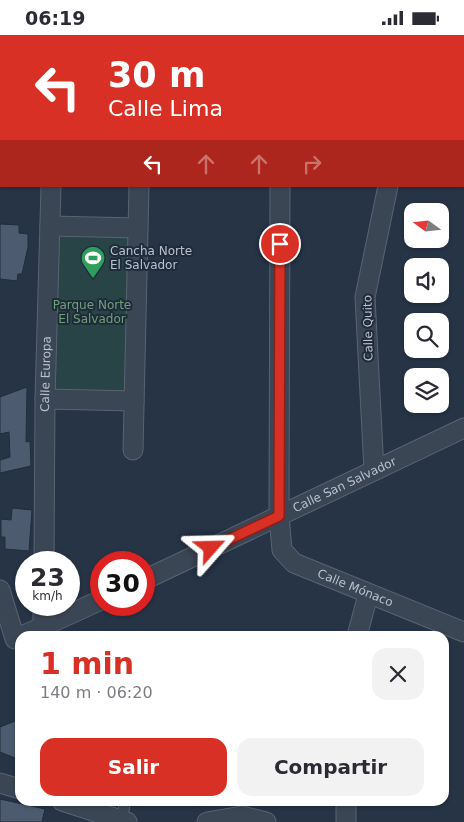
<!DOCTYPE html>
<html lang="es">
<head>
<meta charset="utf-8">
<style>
  :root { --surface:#fff; --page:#f2f2f3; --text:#2b2b33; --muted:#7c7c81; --accent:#d93025 }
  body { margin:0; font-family:"DejaVu Sans",sans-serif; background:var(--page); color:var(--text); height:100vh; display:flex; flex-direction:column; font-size:19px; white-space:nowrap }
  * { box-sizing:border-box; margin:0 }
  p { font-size:16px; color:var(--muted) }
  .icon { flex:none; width:28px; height:28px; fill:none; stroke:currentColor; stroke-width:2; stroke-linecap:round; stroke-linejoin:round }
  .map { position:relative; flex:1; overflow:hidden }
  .drawer { position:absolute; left:15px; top:596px; width:434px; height:175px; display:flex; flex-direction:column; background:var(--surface); border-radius:15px; box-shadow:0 1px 4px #0004 }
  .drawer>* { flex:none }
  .top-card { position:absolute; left:0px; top:0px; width:465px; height:152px; box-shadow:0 1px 4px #0004; background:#d93025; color:#fff; overflow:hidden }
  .needle { width:32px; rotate:285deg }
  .fabs { position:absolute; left:404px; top:168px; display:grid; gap:10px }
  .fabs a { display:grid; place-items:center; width:45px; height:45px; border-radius:10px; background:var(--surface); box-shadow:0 1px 4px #0004; font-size:25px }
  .speed { position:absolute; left:15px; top:516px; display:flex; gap:10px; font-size:25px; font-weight:700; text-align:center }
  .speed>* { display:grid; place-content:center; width:65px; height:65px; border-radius:50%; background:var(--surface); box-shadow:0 1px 4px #0004; line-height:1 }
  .speed small { font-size:12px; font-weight:400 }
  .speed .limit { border:8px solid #d22; background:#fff; color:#111 }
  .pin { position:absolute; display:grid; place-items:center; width:42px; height:42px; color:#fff; margin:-21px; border:2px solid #fff; border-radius:50%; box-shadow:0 1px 5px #0007 }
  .me { position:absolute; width:55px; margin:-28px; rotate:65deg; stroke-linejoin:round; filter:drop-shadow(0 0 4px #0008) }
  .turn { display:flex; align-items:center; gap:18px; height:105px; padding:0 25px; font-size:22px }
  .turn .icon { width:65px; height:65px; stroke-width:2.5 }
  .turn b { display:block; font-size:35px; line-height:42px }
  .lanes { display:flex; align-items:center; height:48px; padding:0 25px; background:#0003; justify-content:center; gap:25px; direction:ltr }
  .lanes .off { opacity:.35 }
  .round { display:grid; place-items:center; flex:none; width:52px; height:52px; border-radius:15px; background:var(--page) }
  .headline { display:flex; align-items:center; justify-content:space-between; height:85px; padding:0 25px }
  h1 { font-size:30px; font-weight:700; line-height:38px; color:var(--accent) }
  .action { display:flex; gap:10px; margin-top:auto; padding:10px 25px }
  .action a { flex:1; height:58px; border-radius:15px; background:var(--accent); color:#fff; font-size:20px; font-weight:700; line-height:58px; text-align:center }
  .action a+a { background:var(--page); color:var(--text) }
  .status { display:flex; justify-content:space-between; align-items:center; height:35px; padding:0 25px; background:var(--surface); direction:ltr }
  .status svg { height:14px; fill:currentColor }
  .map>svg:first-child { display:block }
  .green { fill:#284447 }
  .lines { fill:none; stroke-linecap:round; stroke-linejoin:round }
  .canal { stroke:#3b526f; stroke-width:18 }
  .building { fill:#4c5b6f; stroke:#212d3c }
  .lane-casing { stroke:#596472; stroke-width:12 }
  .street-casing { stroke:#596472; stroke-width:21 }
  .secondary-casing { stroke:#596472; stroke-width:30 }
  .lane { stroke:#3b4655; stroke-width:10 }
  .street { stroke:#3b4655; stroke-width:19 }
  .secondary { stroke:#485568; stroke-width:28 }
  .route-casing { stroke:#8d1f18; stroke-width:12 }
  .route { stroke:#d93025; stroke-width:9 }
  .labels { text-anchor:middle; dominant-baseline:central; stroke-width:4; stroke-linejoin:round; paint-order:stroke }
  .poi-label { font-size:12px; fill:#b8c1ce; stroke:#1f2b3a; text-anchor:start }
  .park-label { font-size:12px; fill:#6ea078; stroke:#1f2b3a }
  .street-label { font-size:12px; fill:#b8c1ce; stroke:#1f2b3a }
</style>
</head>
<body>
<div class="status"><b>06:19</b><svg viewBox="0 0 49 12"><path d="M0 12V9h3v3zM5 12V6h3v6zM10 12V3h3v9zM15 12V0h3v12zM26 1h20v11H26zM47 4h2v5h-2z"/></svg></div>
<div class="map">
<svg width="464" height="787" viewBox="0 0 464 787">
  <rect width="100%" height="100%" fill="#263446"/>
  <path class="green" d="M58,197L130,199L127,357L55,356Z"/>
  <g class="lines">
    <path class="canal" d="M316,0L321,1"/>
  </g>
  <path class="building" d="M0,189L19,190V198L28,199V212L22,239H18L17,246L0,244Z
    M27,352L26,407L30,406L31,431L0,438V425L10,422L9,397L0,399V362Z
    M12,473L32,475L29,516L5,514V502H1V484L11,485Z
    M20,684V725L0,717V692Z
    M0,764L45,774L42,787H0Z"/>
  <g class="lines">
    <defs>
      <path id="lane" d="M122,785L125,766"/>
      <g id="street">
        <path d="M57,1V0"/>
        <path id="s1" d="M280,151L279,481L282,515L294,528L464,597"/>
        <path d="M50,191L138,193"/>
        <path d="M45,364L134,366"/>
        <path d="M133,415L139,151"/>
        <path d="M374,436L365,262L388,151"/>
        <path id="s2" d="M44,528L45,364L51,151"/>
        <path id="s3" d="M144,545L464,393"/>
        <path d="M0,555L15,604"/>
        <path d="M43,592V570"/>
        <path d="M22,601L101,565"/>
        <path d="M357,601L368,560"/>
        <path d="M0,748L20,754"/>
        <path d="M62,766L127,787"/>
        <path d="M207,787L242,781L266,787"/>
        <path d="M346,787V766"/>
      </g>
      <path id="secondary" d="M187,0L193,1
        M448,0L453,1"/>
    </defs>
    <use href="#lane" class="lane-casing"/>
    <use href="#street" class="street-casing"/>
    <use href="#secondary" class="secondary-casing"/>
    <use href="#lane" class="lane"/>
    <use href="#street" class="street"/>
    <use href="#secondary" class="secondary"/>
  </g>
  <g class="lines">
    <defs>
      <path id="route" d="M211,513L279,481L280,209"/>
    </defs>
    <use href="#route" class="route-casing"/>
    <use href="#route" class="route"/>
  </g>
  <defs>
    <symbol id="stadium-pin" viewBox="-11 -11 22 30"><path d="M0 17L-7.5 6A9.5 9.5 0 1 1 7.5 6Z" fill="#2e9e5b" stroke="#1f2b3a"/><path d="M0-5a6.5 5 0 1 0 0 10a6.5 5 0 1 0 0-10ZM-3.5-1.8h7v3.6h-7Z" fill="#fff"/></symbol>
  </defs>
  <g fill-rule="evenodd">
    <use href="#stadium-pin" x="79" y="209" width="28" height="38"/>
  </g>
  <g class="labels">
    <g class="poi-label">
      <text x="110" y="216">Cancha Norte<tspan x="110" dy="14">El Salvador</tspan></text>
    </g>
    <g class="park-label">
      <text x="92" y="270">Parque Norte<tspan x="92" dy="14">El Salvador</tspan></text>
    </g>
    <g class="street-label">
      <text transform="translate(368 293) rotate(-91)">Calle Quito</text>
      <text stroke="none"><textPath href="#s2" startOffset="189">Calle Europa</textPath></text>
      <text stroke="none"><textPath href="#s3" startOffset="222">Calle San Salvador</textPath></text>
      <text stroke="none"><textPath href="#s1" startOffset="448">Calle Mónaco</textPath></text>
    </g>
  </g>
</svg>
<div class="fabs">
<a><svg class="needle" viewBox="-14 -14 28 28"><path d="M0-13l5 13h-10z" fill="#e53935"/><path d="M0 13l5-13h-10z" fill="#7c7c81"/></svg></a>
<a><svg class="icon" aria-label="sound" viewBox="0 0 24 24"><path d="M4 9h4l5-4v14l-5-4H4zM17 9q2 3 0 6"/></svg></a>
<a><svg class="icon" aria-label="search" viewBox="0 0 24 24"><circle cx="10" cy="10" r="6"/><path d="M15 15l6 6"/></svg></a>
<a><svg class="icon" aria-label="layers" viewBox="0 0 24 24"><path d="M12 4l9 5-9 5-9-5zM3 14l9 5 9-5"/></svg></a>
</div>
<div class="speed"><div>23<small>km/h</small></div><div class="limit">30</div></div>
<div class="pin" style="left:280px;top:209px;background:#d93025"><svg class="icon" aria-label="arrive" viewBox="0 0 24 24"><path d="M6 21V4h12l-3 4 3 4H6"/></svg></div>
<svg class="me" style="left:211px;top:513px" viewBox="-20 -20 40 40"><path d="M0-17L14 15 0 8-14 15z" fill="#d93025" stroke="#fff" stroke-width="4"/></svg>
<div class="top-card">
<div class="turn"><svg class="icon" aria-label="left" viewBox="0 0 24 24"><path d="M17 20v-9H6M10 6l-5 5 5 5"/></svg><div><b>30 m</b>Calle Lima</div></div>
<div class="lanes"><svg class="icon" aria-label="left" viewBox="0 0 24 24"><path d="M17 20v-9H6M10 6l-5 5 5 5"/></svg><svg class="icon off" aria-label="ahead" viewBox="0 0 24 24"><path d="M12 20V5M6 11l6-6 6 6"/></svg><svg class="icon off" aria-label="ahead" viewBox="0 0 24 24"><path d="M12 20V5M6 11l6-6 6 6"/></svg><svg class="icon off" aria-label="right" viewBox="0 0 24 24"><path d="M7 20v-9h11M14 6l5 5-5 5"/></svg></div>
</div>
<section class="drawer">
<div class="headline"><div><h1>1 min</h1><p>140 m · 06:20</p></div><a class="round"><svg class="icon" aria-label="close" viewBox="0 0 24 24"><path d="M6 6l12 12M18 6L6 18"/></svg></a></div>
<div class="action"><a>Salir</a><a>Compartir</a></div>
</section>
</div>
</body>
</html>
